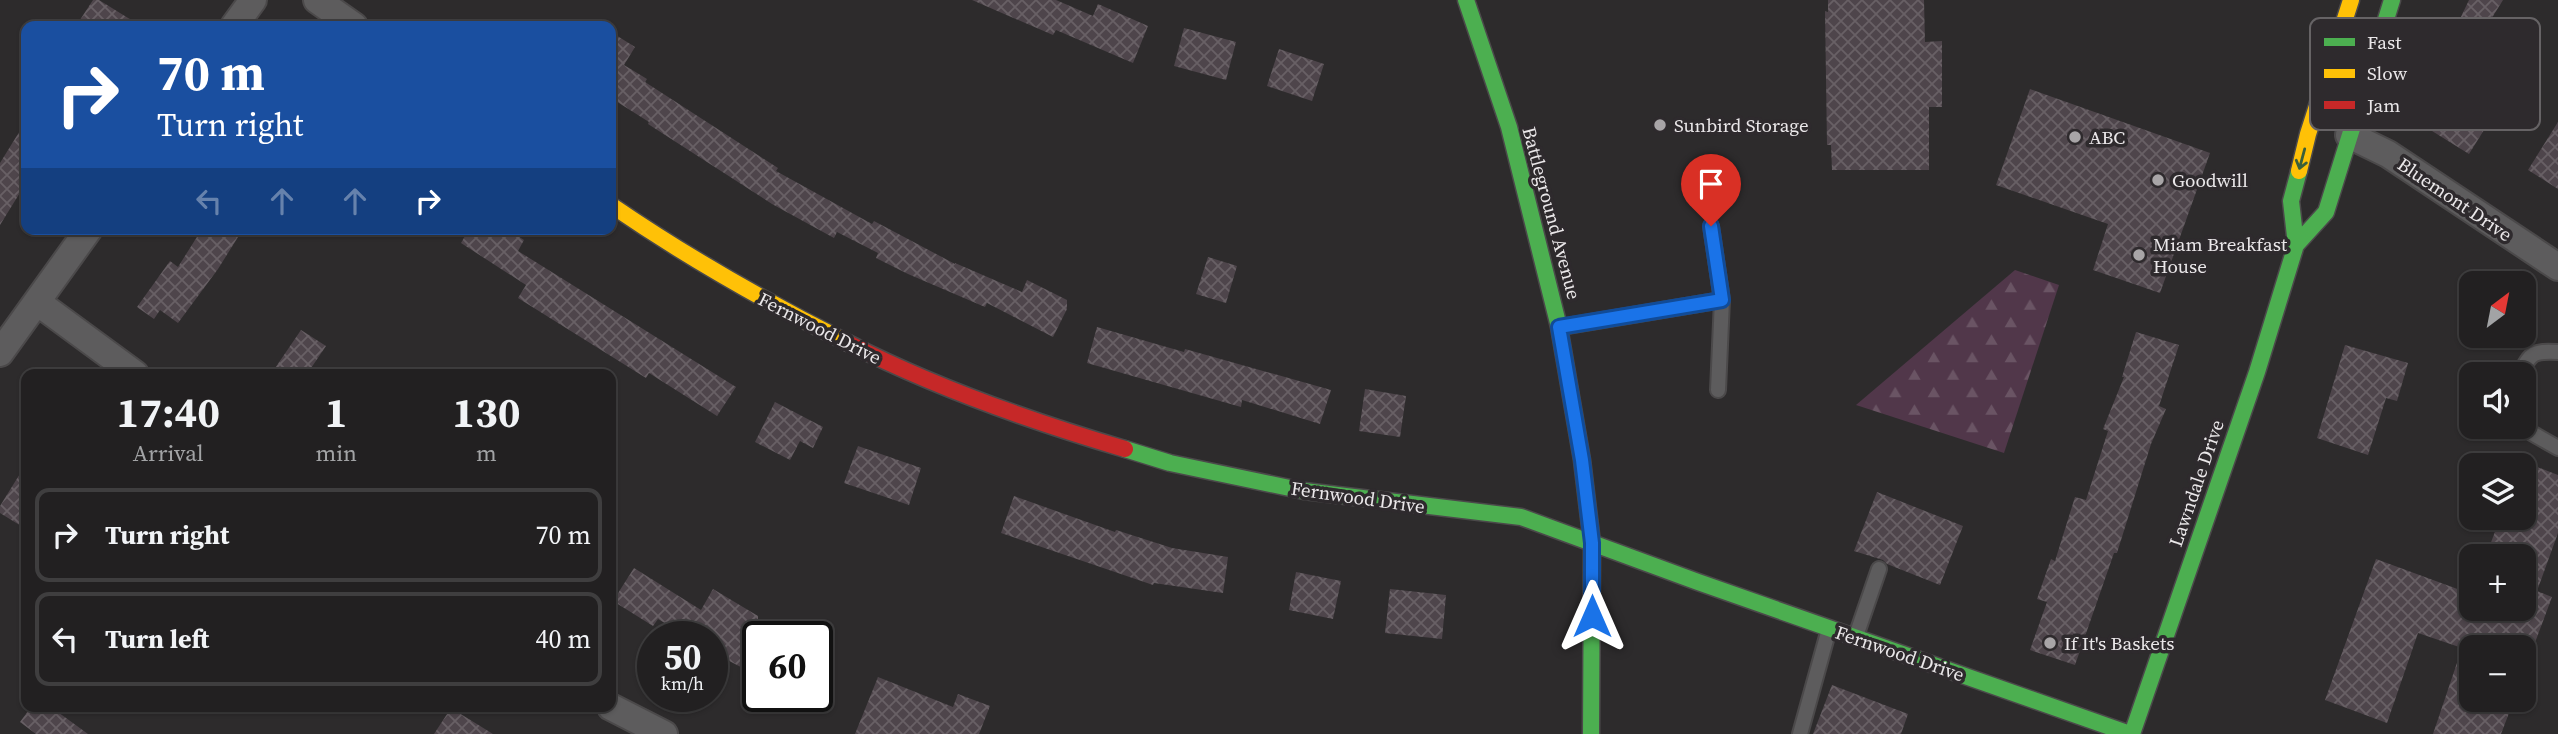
<!DOCTYPE html>
<html lang="en">
<head>
<meta charset="utf-8">
<style>
  :root { --surface:#222021; --page:#2a282a; --text:#f1f3f6; --muted:#a2a3a5; --line:#3f3e3f }
  body { margin:0; font-family:"Source Serif 4",serif; background:var(--page); color:var(--text); height:100vh; display:flex; flex-direction:column; font-size:26px; white-space:nowrap }
  * { box-sizing:border-box; margin:0 }
  p { font-size:23px; color:var(--muted) }
  .icon { flex:none; width:38px; height:38px; fill:none; stroke:currentColor; stroke-width:2; stroke-linecap:round; stroke-linejoin:round }
  .map { position:relative; flex:1; overflow:hidden }
  .drawer { position:absolute; left:21px; top:369px; width:595px; height:343px; display:flex; flex-direction:column; background:var(--surface); border-radius:14px; box-shadow:0 2px 5px #0004,0 0 0 2px var(--line) }
  .drawer>* { flex:none }
  .guide { position:absolute; left:21px; top:21px; width:595px; height:214px; border-radius:14px; box-shadow:0 2px 5px #0004,0 0 0 2px var(--line); background:#1a4fa0; color:#fff; overflow:hidden }
  .needle { width:46px; rotate:32deg }
  .buttons { position:absolute; left:2459px; top:271px; display:grid; gap:14px }
  .buttons a { display:grid; place-items:center; width:77px; height:77px; border-radius:14px; background:var(--surface); box-shadow:0 2px 5px #0004,0 0 0 2px var(--line); font-size:35px }
  .speed { position:absolute; left:637px; top:621px; display:flex; gap:14px; font-size:35px; font-weight:700; text-align:center }
  .speed>* { display:grid; place-content:center; width:91px; height:91px; border-radius:50%; background:var(--surface); box-shadow:0 2px 5px #0004,0 0 0 2px var(--line); line-height:1 }
  .speed small { font-size:18px; font-weight:400 }
  .speed .limit { border:4px solid #111; border-radius:10px; background:#fff; color:#111 }
  .pin { position:absolute; display:grid; place-items:center; width:60px; height:60px; color:#fff; margin:-72px -30px; border-radius:50% 50% 50% 0; rotate:-45deg; box-shadow:0 0 7px #0007 }
  .pin .icon { rotate:45deg }
  .me { position:absolute; width:77px; margin:-38px; rotate:0deg; stroke-linejoin:round; filter:drop-shadow(0 0 5px #0008) }
  .turn { display:flex; align-items:center; gap:24px; height:147px; padding:0 21px; font-size:32px }
  .turn .icon { width:91px; height:91px; stroke-width:2.5 }
  .turn b { display:block; font-size:49px; line-height:60px }
  .lanes { display:flex; align-items:center; height:66px; padding:0 21px; background:#0003; justify-content:center; gap:35px; direction:ltr }
  .lanes .off { opacity:.35 }
  .eta { display:flex; justify-content:space-evenly; align-items:center; height:119px; text-align:center }
  .eta b { font-size:42px; font-weight:700; line-height:49px }
  ul { padding:0; list-style:none }
  li { display:flex; align-items:center; gap:21px; height:94px; margin:0 14px 10px; padding:0 7px; border:4px solid var(--line); border-radius:14px }
  li div { flex:1 }
  li b { display:block; font-size:26px }
  li em { font-style:normal }
  .map>svg:first-child { display:block }
  .forest { fill:url(#forest-firs) }
  .building { fill:url(#building-cross-hatch) }
  .lines { fill:none; stroke-linecap:round; stroke-linejoin:round }
  .lane-casing { stroke:#4b494a; stroke-width:18 }
  .street-casing { stroke:#4b494a; stroke-width:30 }
  .fast-casing { stroke:#4b494a; stroke-width:19 }
  .slow-casing { stroke:#4b494a; stroke-width:19 }
  .jam-casing { stroke:#4b494a; stroke-width:19 }
  .lane { stroke:#5d5c5d; stroke-width:14 }
  .street { stroke:#5d5c5d; stroke-width:26 }
  .fast { stroke:#4caf50; stroke-width:16 }
  .slow { stroke:#ffc107; stroke-width:16 }
  .jam { stroke:#c62828; stroke-width:16 }
  .oneway { stroke:#3a5f3b }
  .route-casing { stroke:#114b97; stroke-width:18 }
  .route { stroke:#1a73e8; stroke-width:12 }
  .poi-dot { fill:#a8a5a7; stroke:#2e2a2d; stroke-width:2.5 }
  .labels { text-anchor:middle; dominant-baseline:central; stroke-width:7; stroke-linejoin:round; paint-order:stroke }
  .poi-label { font-size:19px; fill:#eae7e9; stroke:#2e2a2d; text-anchor:start }
  .street-label { font-size:19px; fill:#eae7e9; stroke:#2e2a2d }
  .key { fill:#2e2a2d; stroke:#666365; stroke-width:2 }
  .key-label { font-size:19px; fill:#eae7e9 }
</style>
</head>
<body>
<div class="map">
<svg width="2558" height="734" viewBox="0 0 2558 734">
  <defs>
    <pattern id="forest-firs" width="22" height="20" patternUnits="userSpaceOnUse" patternTransform="scale(1.75)"><rect width="22" height="20" fill="#51374a"/><path d="M5 1l3.5 6h-7zM16 11l3.5 6h-7z" fill="#6a5464"/></pattern>
    <pattern id="building-cross-hatch" width="8" height="8" patternUnits="userSpaceOnUse" patternTransform="scale(1.75)"><rect width="8" height="8" fill="#4e454b"/><path d="M0 0l8 8M0 8l8-8" fill="none" stroke="#686065"/></pattern>
  </defs>
  <rect width="100%" height="100%" fill="#2d2b2c"/>
  <path class="forest" d="M2015,270L2059,285L2004,453L1856,405Z"/>
  <path class="building" d="M93,0H99L141,26H76Z
    M972,0H1056L1093,16L1098,4L1148,26L1133,63L1056,30L1053,35Z
    M1828,0H1924L1925,42L1942,41V107H1929V170H1832L1831,145H1827L1825,11L1828,12Z
    M2469,0H2503L2480,37L2495,45L2466,107L2489,122L2469,154L2424,126L2457,74L2438,65Z
    M1184,28L1236,42L1226,80L1174,66Z
    M611,32L635,47L624,65L647,79L645,82L778,168L776,171L872,224L874,221L955,264V263L1022,292L1027,280L1067,300V309L1053,337L987,303L985,307L908,274L876,258L878,253L837,232L834,238L772,204L648,124L649,122L611,98Z
    M1279,49L1324,64L1312,101L1267,86Z
    M2030,89L2210,153L2160,293L2093,270L2108,224L1996,185Z
    M26,121V183L0,225V163Z
    M2558,122V189L2528,170Z
    M202,229H243L218,269L178,323L160,310L154,319L137,307L170,261L178,267Z
    M469,229H507L524,240L518,251L736,387L717,416L649,373L646,378L518,298L526,285L461,243Z
    M1208,257L1237,266L1226,303L1196,294Z
    M1097,327L1184,352L1185,349L1331,390L1320,424L1242,400L1241,407L1087,363Z
    M301,330L326,346L307,374H271Z
    M2136,332L2179,345L2159,406L2166,409L2151,444L2117,553H2114L2075,665L2030,650L2047,602L2037,599L2051,559L2055,561L2075,497L2086,500L2108,431L2103,429L2124,377H2122Z
    M2345,345L2408,363L2397,401L2386,398L2368,455L2317,438Z
    M1365,389L1406,396L1400,437L1359,431Z
    M775,402L823,427L813,448L800,441L790,460L755,442Z
    M858,446L921,468L909,505L844,483Z
    M2524,462L2558,475V533L2537,591L2552,597L2533,648H2471V700H2514L2501,734H2433L2462,648L2418,633L2387,723L2325,700L2376,559L2471,594V609H2524V556H2486L2500,518H2524Z
    M26,464V529L0,513V506Z
    M1877,492L1963,526L1940,585L1887,564L1883,560L1854,551Z
    M1014,496L1115,532L1116,530L1172,548L1228,557L1223,593L1154,583L1153,585L1001,533Z
    M634,568L701,610L713,589L758,616V676L712,652V637H688L658,619L653,626L613,601Z
    M1296,572L1341,581L1333,619L1289,610Z
    M1390,589L1446,595L1442,639L1385,633Z
    M878,677L953,707L958,694L990,706L979,734H855Z
    M1832,685L1908,714L1901,734H1813Z
    M31,707H51L88,734H36L20,722Z
    M451,708L493,734H434Z"/>
  <g class="lines">
    <defs>
      <path id="lane" d="M1711,226L1722,300
        M1561,327L1722,300L1718,390
        M2520,374C2531,352 2533,351 2558,352
        M2521,427L2558,448
        M1856,636L1879,569
        M1800,734L1829,629"/>
      <path id="street" d="M317,0L354,26
        M234,26L253,0
        M2349,135L2388,154L2558,267
        M37,302L135,374
        M0,353L89,229
        M611,707L664,734"/>
      <path id="fast" d="M1466,0L1509,127L1559,327L1582,460L1592,543L1591,734
        M2296,245L2326,212L2392,0
        M1125,449L1170,463L1304,491L1521,517L1698,582L2130,734
        M2132,734L2257,372L2296,245L2291,201L2299,171"/>
      <path id="slow" d="M2299,171L2308,134L2351,0
        M611,205C687,257 766,302 848,343"/>
      <path id="jam" d="M848,343C936,388 1030,421 1125,449"/>
    </defs>
    <use href="#lane" class="lane-casing"/>
    <use href="#street" class="street-casing"/>
    <use href="#fast" class="fast-casing"/>
    <use href="#slow" class="slow-casing"/>
    <use href="#jam" class="jam-casing"/>
    <use href="#lane" class="lane"/>
    <use href="#street" class="street"/>
    <use href="#fast" class="fast"/>
    <use href="#slow" class="slow"/>
    <use href="#jam" class="jam"/>
  </g>
  <defs><path id="oneway-shaft" d="M-6 0H5M1.5-3L5.5 0L1.5 3" fill="none" stroke-width="1.6" stroke-linecap="round" stroke-linejoin="round" transform="scale(1.75)"/></defs>
  <use class="oneway" href="#oneway-shaft" transform="translate(2302 159) rotate(105)"/>
  <g class="lines">
    <defs>
      <path id="route" d="M1592,616V543L1582,460L1559,327L1722,300L1711,226"/>
    </defs>
    <use href="#route" class="route-casing"/>
    <use href="#route" class="route"/>
  </g>
  <g class="poi-dot">
    <circle cx="1660" cy="125" r="7"/>
    <circle cx="2075" cy="137" r="7"/>
    <circle cx="2158" cy="180" r="7"/>
    <circle cx="2139" cy="255" r="7"/>
    <circle cx="2050" cy="643" r="7"/>
  </g>
  <g class="labels">
    <g class="poi-label">
      <text x="1674" y="125">Sunbird Storage</text>
      <text x="2089" y="137">ABC</text>
      <text x="2172" y="180">Goodwill</text>
      <text x="2153" y="244">Miam Breakfast<tspan x="2153" dy="22">House</tspan></text>
      <text x="2064" y="643">If It's Baskets</text>
    </g>
    <g class="street-label">
      <text transform="translate(2455 199) rotate(34)">Bluemont Drive</text>
      <text transform="translate(1552 213) rotate(75)">Battleground Avenue</text>
      <text transform="translate(820 328) rotate(27)">Fernwood Drive</text>
      <text transform="translate(2196 483) rotate(-71)">Lawndale Drive</text>
      <text transform="translate(1358 497) rotate(8)">Fernwood Drive</text>
      <text transform="translate(1900 653) rotate(19)">Fernwood Drive</text>
    </g>
  </g>
  <rect x="2310" y="18" width="230" height="112" rx="10" class="key"/>
  <rect x="2324" y="38" width="31" height="8" fill="#4caf50"/>
  <rect x="2324" y="69" width="31" height="9" fill="#ffc107"/>
  <rect x="2324" y="101" width="31" height="8" fill="#c62828"/>
  <g class="key-label">
    <text x="2367" y="49">Fast</text>
    <text x="2367" y="80">Slow</text>
    <text x="2367" y="112">Jam</text>
  </g>
</svg>
<div class="buttons">
<a><svg class="needle" viewBox="-14 -14 28 28"><path d="M0-13l5 13h-10z" fill="#e53935"/><path d="M0 13l5-13h-10z" fill="#a2a3a5"/></svg></a>
<a><svg class="icon" aria-label="sound" viewBox="0 0 24 24"><path d="M4 9h4l5-4v14l-5-4H4zM17 9q2 3 0 6"/></svg></a>
<a><svg class="icon" aria-label="layers" viewBox="0 0 24 24"><path d="M12 4l9 5-9 5-9-5zM3 14l9 5 9-5"/></svg></a>
<a>+</a>
<a>−</a>
</div>
<div class="speed"><div>50<small>km/h</small></div><div class="limit">60</div></div>
<div class="pin" style="left:1711px;top:226px;background:#d93025"><svg class="icon" aria-label="arrive" viewBox="0 0 24 24"><path d="M6 21V4h12l-3 4 3 4H6"/></svg></div>
<svg class="me" style="left:1592px;top:616px" viewBox="-20 -20 40 40"><path d="M0-17L14 15 0 8-14 15z" fill="#1a73e8" stroke="#fff" stroke-width="4"/></svg>
<div class="guide">
<div class="turn"><svg class="icon" aria-label="right" viewBox="0 0 24 24"><path d="M7 20v-9h11M14 6l5 5-5 5"/></svg><div><b>70 m</b>Turn right</div></div>
<div class="lanes"><svg class="icon off" aria-label="left" viewBox="0 0 24 24"><path d="M17 20v-9H6M10 6l-5 5 5 5"/></svg><svg class="icon off" aria-label="ahead" viewBox="0 0 24 24"><path d="M12 20V5M6 11l6-6 6 6"/></svg><svg class="icon off" aria-label="ahead" viewBox="0 0 24 24"><path d="M12 20V5M6 11l6-6 6 6"/></svg><svg class="icon" aria-label="right" viewBox="0 0 24 24"><path d="M7 20v-9h11M14 6l5 5-5 5"/></svg></div>
</div>
<section class="drawer">
<div class="eta">
<div><b>17:40</b><p>Arrival</p></div>
<div><b>1</b><p>min</p></div>
<div><b>130</b><p>m</p></div>
</div>
<ul>
<li><svg class="icon" aria-label="right" viewBox="0 0 24 24"><path d="M7 20v-9h11M14 6l5 5-5 5"/></svg><div><b>Turn right</b></div><em>70 m</em></li>
<li><svg class="icon" aria-label="left" viewBox="0 0 24 24"><path d="M17 20v-9H6M10 6l-5 5 5 5"/></svg><div><b>Turn left</b></div><em>40 m</em></li>
</ul>
</section>
</div>
</body>
</html>
